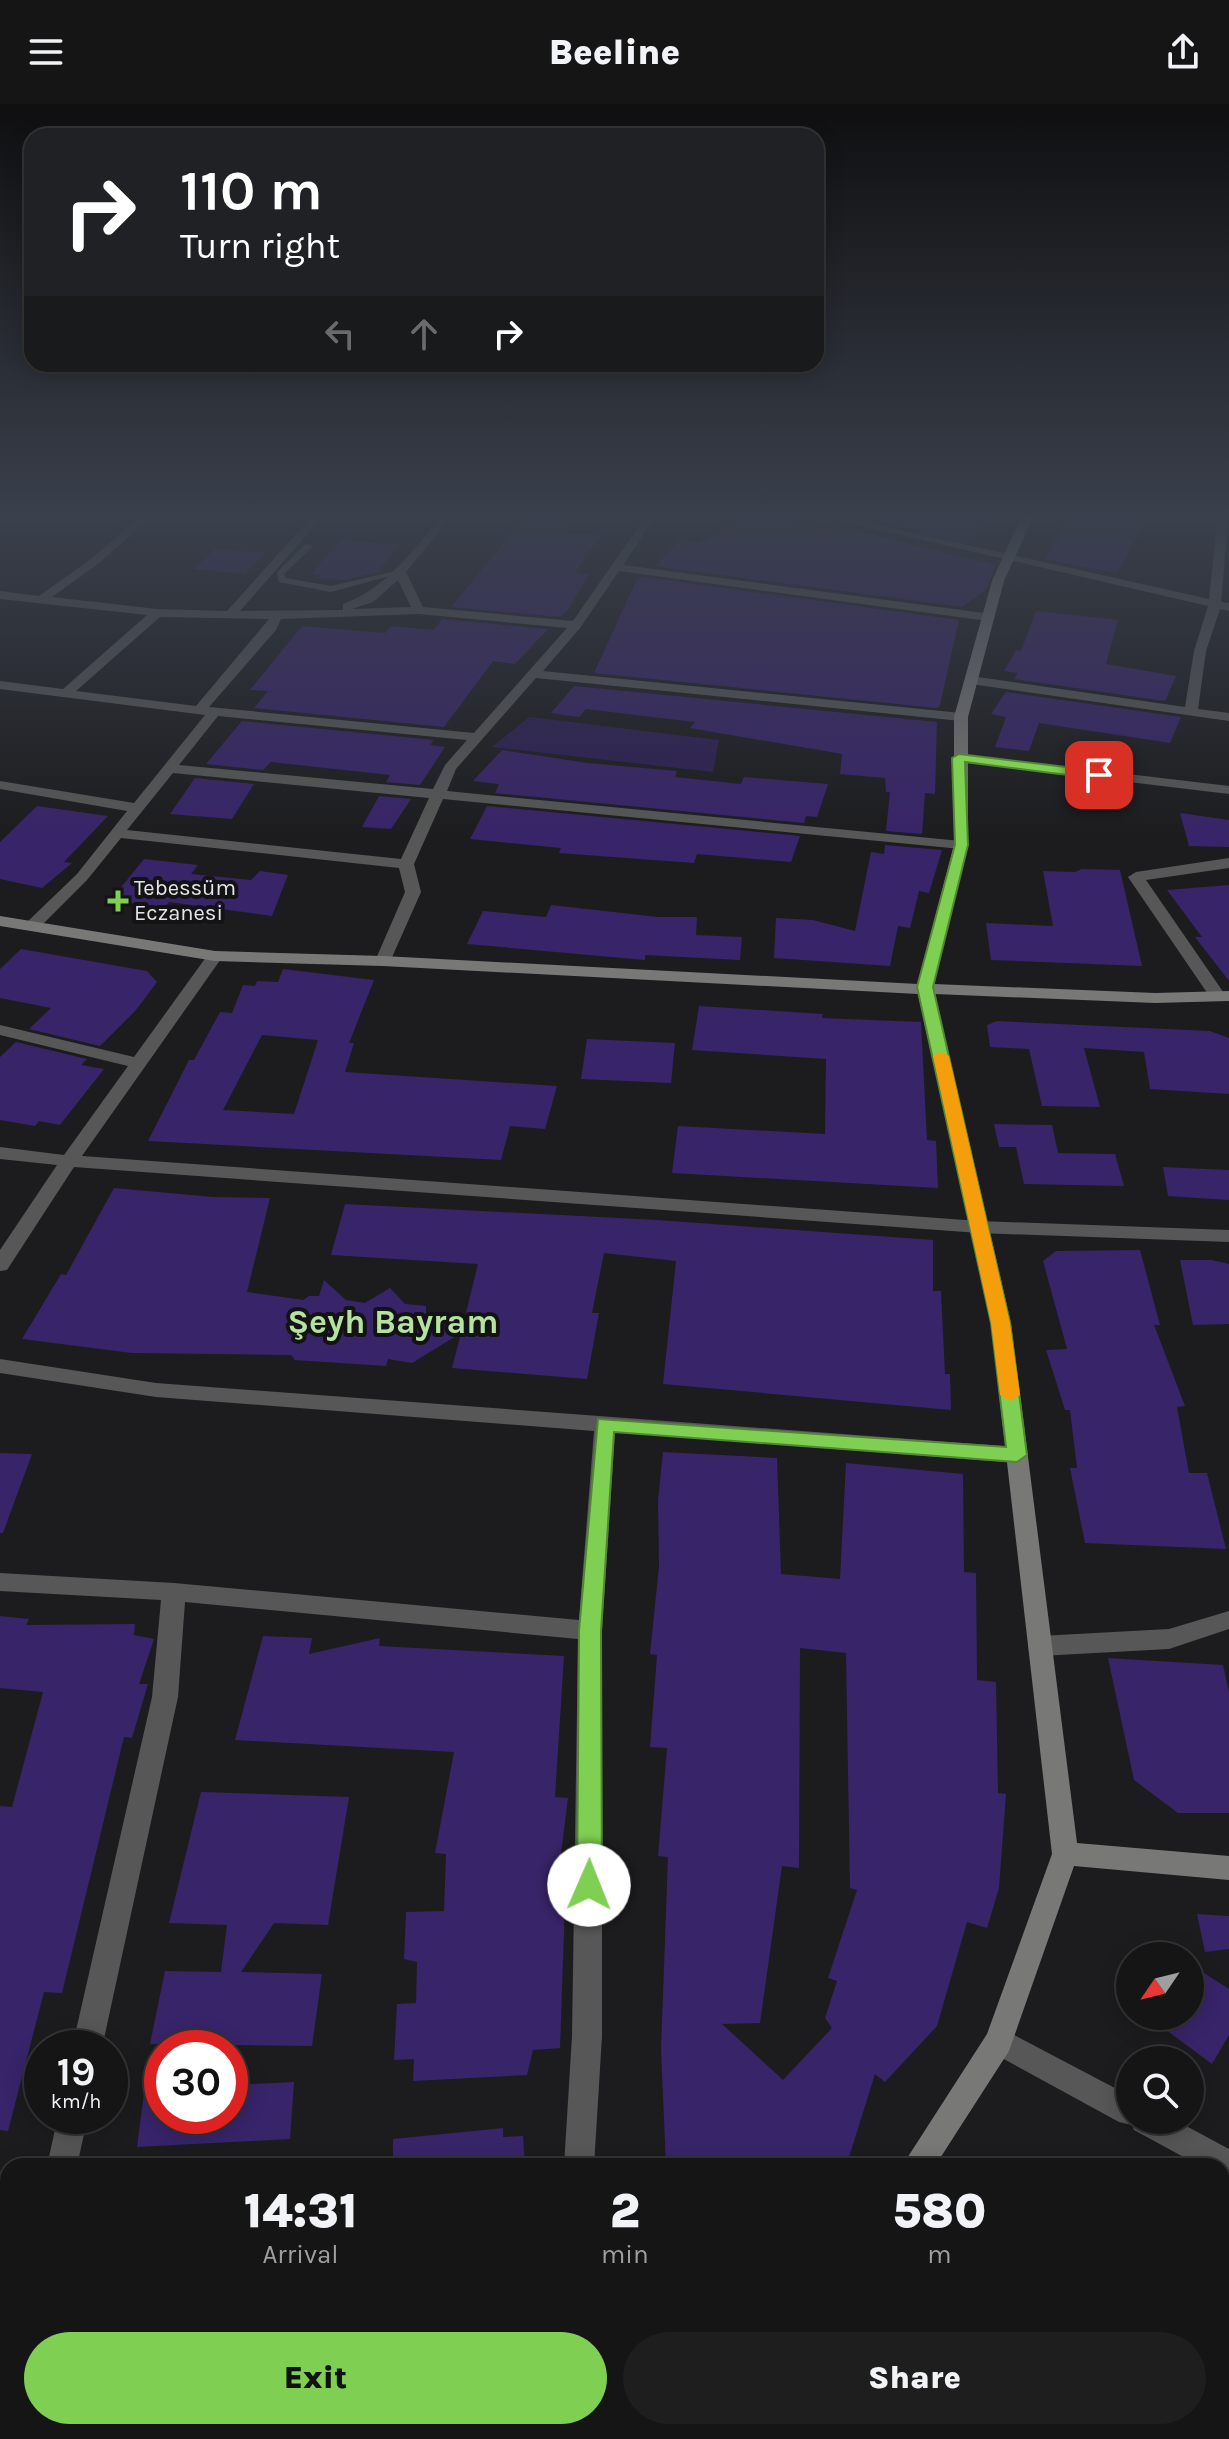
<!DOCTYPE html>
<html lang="en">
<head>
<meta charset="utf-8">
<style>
  :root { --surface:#151516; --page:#1e1e1f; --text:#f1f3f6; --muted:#9d9fa1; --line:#343435; --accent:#7fd052 }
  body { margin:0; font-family:Karla,sans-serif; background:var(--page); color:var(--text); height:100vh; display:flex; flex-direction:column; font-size:30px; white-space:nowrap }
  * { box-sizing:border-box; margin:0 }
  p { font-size:26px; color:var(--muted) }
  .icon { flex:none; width:44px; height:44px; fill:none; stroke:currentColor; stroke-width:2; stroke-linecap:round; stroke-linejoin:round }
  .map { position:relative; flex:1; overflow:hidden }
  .side { position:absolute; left:0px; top:2054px; width:1230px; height:282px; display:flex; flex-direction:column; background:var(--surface); border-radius:24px 24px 0 0; box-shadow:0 4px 20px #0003,0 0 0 2px var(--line) }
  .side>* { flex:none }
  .top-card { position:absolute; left:24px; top:24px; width:800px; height:244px; border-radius:24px; box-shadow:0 4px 20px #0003,0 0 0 2px var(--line); background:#202124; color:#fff; overflow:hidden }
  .needle { width:52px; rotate:235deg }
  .fabs { position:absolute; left:1116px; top:1838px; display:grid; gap:16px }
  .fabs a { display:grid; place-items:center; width:88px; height:88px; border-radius:50%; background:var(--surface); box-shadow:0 4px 20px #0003,0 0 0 2px var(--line); font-size:40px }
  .speed { position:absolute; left:24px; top:1926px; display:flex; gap:16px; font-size:40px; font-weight:700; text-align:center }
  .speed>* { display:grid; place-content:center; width:104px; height:104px; border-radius:50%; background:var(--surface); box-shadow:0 4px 20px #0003,0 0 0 2px var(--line); line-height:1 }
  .speed small { font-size:20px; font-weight:400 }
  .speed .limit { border:12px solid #d22; background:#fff; color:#111 }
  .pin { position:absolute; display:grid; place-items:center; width:68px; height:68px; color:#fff; margin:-34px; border-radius:16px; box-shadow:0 4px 12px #0006 }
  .me { position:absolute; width:88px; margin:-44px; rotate:1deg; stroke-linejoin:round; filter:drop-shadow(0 0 6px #0008) }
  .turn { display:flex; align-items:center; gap:28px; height:168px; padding:0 24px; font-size:36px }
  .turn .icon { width:104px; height:104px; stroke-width:2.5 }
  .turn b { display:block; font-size:56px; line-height:68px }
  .lanes { display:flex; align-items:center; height:76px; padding:0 24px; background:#0003; justify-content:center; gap:40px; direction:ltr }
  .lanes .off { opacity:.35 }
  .eta { display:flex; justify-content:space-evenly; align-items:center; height:136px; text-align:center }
  .eta b { font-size:48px; font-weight:800; line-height:56px }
  .action { display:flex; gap:16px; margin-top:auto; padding:16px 24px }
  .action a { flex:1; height:92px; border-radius:48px; background:var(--accent); color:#111; font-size:32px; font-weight:800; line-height:92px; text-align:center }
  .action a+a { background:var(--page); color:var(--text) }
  header { display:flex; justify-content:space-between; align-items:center; height:104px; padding:0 24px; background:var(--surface); font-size:36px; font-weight:800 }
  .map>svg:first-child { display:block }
  .green { fill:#2d1f53 }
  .building { fill:#382469; fill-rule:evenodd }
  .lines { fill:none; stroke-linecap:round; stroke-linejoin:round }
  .lane { fill:#565756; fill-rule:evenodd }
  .street { fill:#565756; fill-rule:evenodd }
  .secondary { fill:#787977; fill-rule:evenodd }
  .route { fill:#7fd052; stroke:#538735; stroke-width:2 }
  .slow { fill:#f59e0b }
  .poi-dot { fill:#7fd052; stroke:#131314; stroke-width:3 }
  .labels { text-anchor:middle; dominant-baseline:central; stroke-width:8; stroke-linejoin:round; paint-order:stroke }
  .far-poi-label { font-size:22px; fill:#e5e5e7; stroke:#131314; text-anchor:start }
  .district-label { font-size:34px; font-weight:bold; fill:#b5e2a1; stroke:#131314 }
</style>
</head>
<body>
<header><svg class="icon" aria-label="menu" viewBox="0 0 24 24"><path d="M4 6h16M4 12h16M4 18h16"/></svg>Beeline<svg class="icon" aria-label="share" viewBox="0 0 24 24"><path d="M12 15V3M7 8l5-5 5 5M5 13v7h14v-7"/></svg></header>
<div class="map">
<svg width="1229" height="2335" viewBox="0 0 1229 2335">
  <rect width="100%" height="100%" fill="#1c1c1e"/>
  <path class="green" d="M898,409H984L975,437L961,440L884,419Z
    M529,613L719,636L713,668L492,643Z"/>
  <path class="building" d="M528,409H580L566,429L600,432L575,469L589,470L568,506L560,513L451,503Z
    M753,409L827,427L837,422L996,461L987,485L962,503L655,462L680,436L698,439Z
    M1073,409H1150L1117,469L1044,455Z
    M340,436L399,441L378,468L342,476L317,474L320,471L311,470Z
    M215,445L265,449L245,470L194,465Z
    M644,473L959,516L940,601L937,604L594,569L637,475Z
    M1036,507L1118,516L1106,560L1176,572L1165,597L1014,575L1018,569L1004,567L1016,546L1021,547Z
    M442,515L548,525L515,560L493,557L444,623L254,604L268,587L250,586L302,522L385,529L391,522L434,526Z
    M574,582L937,618L935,690L925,689L922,730L886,727L890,688H886L885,674L840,670L842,650L690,624L695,618L586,605L579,613L551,609Z
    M1006,588L1181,613L1170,639L1039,619L1029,647L995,643L1006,613L991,610Z
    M242,617L434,636L430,641L445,643L420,681L386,678L390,671L271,658L263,666L206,660Z
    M502,646L588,659L677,667L675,673L741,680L744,673L828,680L817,713L806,712L804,719L495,689L499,680L473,677Z
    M195,674L254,680L232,715L170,710Z
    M379,692L411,695L391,725L362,723Z
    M37,702L108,712L64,758L72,759L42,784L0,775V738Z
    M487,702L800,732L791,758L697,750L694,759L559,749L561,744L470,735Z
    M1180,709L1229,716V743L1189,742Z
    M885,741L942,746L929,789L919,787L910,824L898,822L890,862L774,854L776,814L813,816L855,827L871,748L884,750Z
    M144,755L198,761L191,770L251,776L260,767L288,771L272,812L169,798L165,803L110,797Z
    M1082,765L1120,766L1142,862L991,856L986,819L1053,822L1043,767L1075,768Z
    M1229,781V877L1195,833H1202L1167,786Z
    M551,801L658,813H697L696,831L742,833L740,856L645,851V856L467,840L483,807L546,813Z
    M21,845L147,867L157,878L136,906L100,942L29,925L51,904L0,894V865Z
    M283,865L374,876L349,939H354L345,968L557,982L545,1025L510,1022L501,1056L148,1037L189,956H194L220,908L232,909L243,881L255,882L257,877L278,878ZM262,931L318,936L294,1010L223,1006Z
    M699,902L823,910L822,914L921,918L927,1036L936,1037L938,1084L672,1069L678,1022L825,1030L826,955L692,946Z
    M997,917L1210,927L1229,934V990L1150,985L1144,948L1084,944L1100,1003L1042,1002L1029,945L990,943L987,921Z
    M587,935L675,939L671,979L581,975Z
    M16,938L87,955L81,961L104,965L60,1021L39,1017L35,1022L0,1016V953Z
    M994,1020L1052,1021L1058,1049L1115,1050L1124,1082L1024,1080L1016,1043H999Z
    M1163,1063L1229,1066V1096L1168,1092Z
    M114,1084L213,1093L270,1094L247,1188L303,1196L309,1192H319L324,1176L346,1196L365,1199L390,1184L405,1200L426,1202V1208L462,1225L478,1160L331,1151L345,1100L657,1116L933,1136V1187H941L945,1270H950L951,1306L663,1280L676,1157L604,1149L592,1209H599L587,1275L452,1264L461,1229L412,1259L388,1255L386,1262L295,1256L291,1251L132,1249L22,1235L61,1170L66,1171Z
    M1140,1146L1160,1221H1154L1185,1302L1177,1303L1189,1369H1207L1226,1445L1085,1439L1070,1364H1077L1070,1306H1065L1046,1246L1067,1245L1043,1157L1056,1147Z
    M1180,1156H1212L1229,1160V1220L1193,1221Z
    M663,1348L777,1354L781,1470L840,1475L846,1359L963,1370L964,1468L976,1469L977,1576L996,1578L998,1689L1006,1690L999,1784L987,1824L967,1818L937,1922L885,1978L875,1970L849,2053L828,2062H666L661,1945L668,1753L658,1752L667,1644L650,1643L657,1551L650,1550L659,1462L658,1396ZM800,1544L846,1549L850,1784L857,1786L828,1874L837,1877L825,1914L832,1924L783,1976L722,1920L760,1919L782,1762L799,1764Z
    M0,1349L32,1350L3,1429H0Z
    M0,1512L29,1515L26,1521L135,1520L134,1531L154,1535L139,1580H148L132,1634L124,1633L62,1889L44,1888L8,2027L0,2026V1702L12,1703L43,1588L0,1584Z
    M263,1532L312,1534L309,1550L380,1534L379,1542L564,1552L555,1693L568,1694L555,1798H565L560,1944L533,1946L527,1971L413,1977L414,1955L394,1956L397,1900L416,1899L417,1858L404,1855L406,1808L444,1807L446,1750L435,1749L454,1648L235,1636Z
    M1108,1554L1223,1561L1229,1589V1709H1178L1134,1676Z
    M201,1688L349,1693L328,1821L274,1819L241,1868L322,1870L312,1942L150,1940L165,1867L221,1868L227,1821L169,1819Z
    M1197,1810L1229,1812V1845L1205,1848Z
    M1190,1860L1229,1885V1931L1212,1960L1147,1912H1190Z
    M147,1966L162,1967V2012H230V1981L294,1978L290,2035L137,2043Z
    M503,2024V2033L523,2032L525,2062H393V2035Z"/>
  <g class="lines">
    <path class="lane" d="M306,440L313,442L284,470L286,474L331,482L400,466L404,468L331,488L279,478L277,468Z"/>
    <path class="street" d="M144,409H156L99,459L52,493L157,505L227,507L315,409H326L240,507L343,506V500C387,484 415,444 444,409H455L406,468L423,503L573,517L648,409H658L623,461L992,510L994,513L988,517L619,467L580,524L543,567L961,609L968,613L961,617L536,574L456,665L447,687L961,737L968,741L961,745L443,695L414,760L421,788L389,860L383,862L375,857L405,788L399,764L121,734L87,776L37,826H25V820L77,770L127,707L0,685V677L134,699L205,611L0,585V577L63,585L147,511L0,495V487L39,492L91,455ZM398,476L411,503L352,505L373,498ZM419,510L567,524L474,629L209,603L276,526L281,515ZM160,513L269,515L196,602L76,587ZM218,612L467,636L445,661L433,685L179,661ZM173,669L429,694L401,755L127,726Z
      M806,409H825L1209,495L1218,409H1229L1221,498L1229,499V507L1220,505L1206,547L1198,605L1229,609V617L971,580L965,576L971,572L1185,603L1194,547L1208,502Z
      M959,650L1229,682V690L954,657L952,654Z
      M1229,754V764L1146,776L1226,892L1218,897L1212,896L1128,773L1136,768Z
      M215,847L223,852L82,1052L979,1117L1229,1126V1138L979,1129L74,1063L7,1166L0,1167V1146L57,1061L0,1055V1043L64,1051L128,962L0,931V921L134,953L209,849Z
      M0,1255L156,1279L1017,1343L1025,1345L1028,1351L1025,1357L1017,1359L615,1328L602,1527V1932L594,2062H564L572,1932L578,1535L185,1498L178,1593L102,1944H72L152,1593L161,1496L0,1487V1469L174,1479L579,1516L594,1327L156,1293L0,1269Z
      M1229,1507V1525L1169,1545L1040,1552L1031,1549L1028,1542L1031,1535L1040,1532L1169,1525Z
      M999,1923L1130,1992V2016H1175L1229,2045V2076L1222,2073V2062H1200L1134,2026L1132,2021L1119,2018L989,1947L984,1937L989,1927Z
      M58,2012H88L77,2062H47Z
      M8,2252V2286L0,2287V2253Z
      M177,2328H211L209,2335H175Z"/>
    <path class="secondary" d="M1023,409H1035L1004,477L968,613V741L934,880L1155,889L1229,887V897L1155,899L935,890L1011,1219L1077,1739L1229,1752V1776L1074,1762L1009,1947L935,2062H902L987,1930L1052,1750L991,1219L918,890L383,862L215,857L0,822V812L215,847L383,852L918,880L954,741V613L992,477Z
      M762,2328H796L794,2335H760Z"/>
  </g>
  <linearGradient id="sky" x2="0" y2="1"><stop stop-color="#0f0f10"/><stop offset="0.56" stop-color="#3a404c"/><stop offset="1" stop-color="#3a404c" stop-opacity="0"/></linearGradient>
  <rect width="1229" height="736" fill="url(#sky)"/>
  <path class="route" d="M959,650L1099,667L1106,671L1099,675L965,658L968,741L933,883L1010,1219L1027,1351L1017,1358L614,1328L601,1527L602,1781L598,1788L589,1791L580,1788L577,1781L579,1527L598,1315L1006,1343L991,1219L917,883L955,741L952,654Z"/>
  <path class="slow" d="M941,948L949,952L1010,1219L1020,1291L1010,1297L1000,1291L991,1219L933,952Z"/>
  <path class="poi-dot" d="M114 785h8v8h8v8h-8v8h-8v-8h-8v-8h8z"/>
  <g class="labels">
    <g class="far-poi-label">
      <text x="134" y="784">Tebessüm<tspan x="134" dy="25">Eczanesi</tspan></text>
    </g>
    <g class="district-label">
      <text x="393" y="1218">Şeyh Bayram</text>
    </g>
  </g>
</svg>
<div class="fabs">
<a><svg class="needle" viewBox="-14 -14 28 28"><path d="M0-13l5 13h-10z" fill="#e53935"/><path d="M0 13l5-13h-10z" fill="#9d9fa1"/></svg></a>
<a><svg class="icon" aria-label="search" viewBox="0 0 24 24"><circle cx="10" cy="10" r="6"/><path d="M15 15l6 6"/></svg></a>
</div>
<div class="speed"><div>19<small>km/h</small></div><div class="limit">30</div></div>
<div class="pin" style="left:1099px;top:671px;background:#d93025"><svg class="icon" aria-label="arrive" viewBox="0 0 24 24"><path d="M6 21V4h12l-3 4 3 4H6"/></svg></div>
<svg class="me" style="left:589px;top:1781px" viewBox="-20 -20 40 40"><circle r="19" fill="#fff"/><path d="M0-13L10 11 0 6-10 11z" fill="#7fd052"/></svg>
<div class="top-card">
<div class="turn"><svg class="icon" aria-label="right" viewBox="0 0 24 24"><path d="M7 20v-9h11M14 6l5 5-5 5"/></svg><div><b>110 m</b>Turn right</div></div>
<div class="lanes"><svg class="icon off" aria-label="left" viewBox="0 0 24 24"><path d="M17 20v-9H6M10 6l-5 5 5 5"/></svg><svg class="icon off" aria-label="ahead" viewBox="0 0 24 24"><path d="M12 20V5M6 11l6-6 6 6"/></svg><svg class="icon" aria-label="right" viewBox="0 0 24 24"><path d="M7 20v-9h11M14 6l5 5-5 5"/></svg></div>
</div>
<section class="side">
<div class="eta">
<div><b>14:31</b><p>Arrival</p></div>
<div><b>2</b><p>min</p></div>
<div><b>580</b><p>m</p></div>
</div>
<div class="action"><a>Exit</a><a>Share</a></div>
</section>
</div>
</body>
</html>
